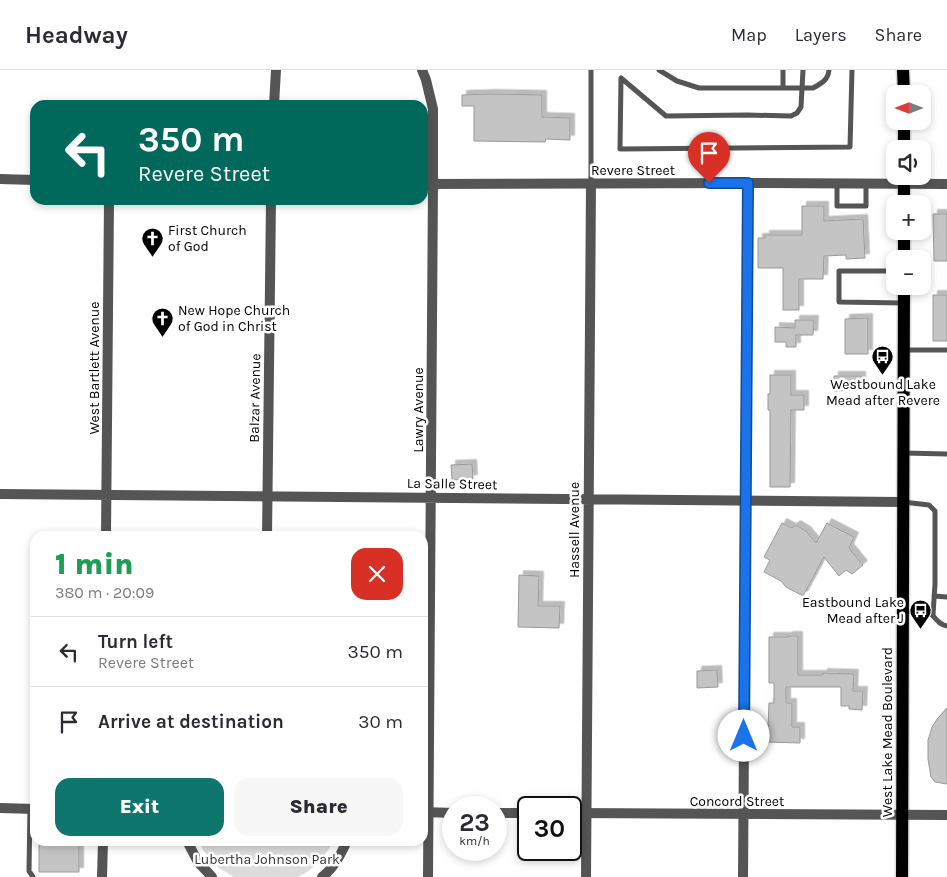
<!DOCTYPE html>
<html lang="en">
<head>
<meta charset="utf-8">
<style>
  :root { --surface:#fff; --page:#f7f7f7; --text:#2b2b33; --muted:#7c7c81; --line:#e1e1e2; --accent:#0f766e }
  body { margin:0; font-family:Karla,sans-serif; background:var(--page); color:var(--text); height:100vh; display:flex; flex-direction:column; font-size:19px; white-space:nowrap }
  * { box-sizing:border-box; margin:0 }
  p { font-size:16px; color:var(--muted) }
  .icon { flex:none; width:28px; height:28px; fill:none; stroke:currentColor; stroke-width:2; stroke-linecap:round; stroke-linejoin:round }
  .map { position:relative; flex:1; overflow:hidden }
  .sheet { position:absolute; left:30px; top:461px; width:398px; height:315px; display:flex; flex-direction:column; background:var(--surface); border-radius:15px; box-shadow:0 2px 8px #0003 }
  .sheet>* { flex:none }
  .guide { position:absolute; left:30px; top:30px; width:398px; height:105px; border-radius:15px; box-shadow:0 2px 8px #0003; background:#00695c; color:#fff; overflow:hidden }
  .needle { width:32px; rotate:270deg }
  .tools { position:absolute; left:886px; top:15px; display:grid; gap:10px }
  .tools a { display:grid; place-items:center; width:45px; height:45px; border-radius:10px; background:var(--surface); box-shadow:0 2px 8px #0003; font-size:25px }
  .speed { position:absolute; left:442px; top:726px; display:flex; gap:10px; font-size:25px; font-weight:700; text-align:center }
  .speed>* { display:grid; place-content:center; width:65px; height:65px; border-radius:50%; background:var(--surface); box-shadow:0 2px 8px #0003; line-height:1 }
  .speed small { font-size:12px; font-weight:400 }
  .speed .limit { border:2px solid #111; border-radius:8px; background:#fff; color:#111 }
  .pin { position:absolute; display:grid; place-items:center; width:42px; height:42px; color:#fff; margin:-51px -21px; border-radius:50% 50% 50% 0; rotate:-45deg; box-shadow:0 0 5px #0007 }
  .pin .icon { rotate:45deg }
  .me { position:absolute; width:55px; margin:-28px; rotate:0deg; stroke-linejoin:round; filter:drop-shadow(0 0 4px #0008) }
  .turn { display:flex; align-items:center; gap:18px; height:105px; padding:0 25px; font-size:22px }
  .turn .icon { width:65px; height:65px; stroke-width:2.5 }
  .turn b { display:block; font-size:35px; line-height:42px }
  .round { display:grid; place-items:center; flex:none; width:52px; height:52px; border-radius:15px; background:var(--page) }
  .head { display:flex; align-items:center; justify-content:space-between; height:85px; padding:0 25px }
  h1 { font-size:30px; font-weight:800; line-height:38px; color:#1e9e55 }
  .primary-button { display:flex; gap:10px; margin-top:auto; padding:10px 25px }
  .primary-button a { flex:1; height:58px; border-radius:15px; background:var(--accent); color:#fff; font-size:20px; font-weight:800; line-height:58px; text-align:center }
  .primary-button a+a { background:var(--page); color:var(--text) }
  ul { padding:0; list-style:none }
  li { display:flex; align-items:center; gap:15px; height:70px; padding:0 25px; border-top:1px solid var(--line) }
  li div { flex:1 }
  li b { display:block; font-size:19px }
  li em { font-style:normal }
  header { display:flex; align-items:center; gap:30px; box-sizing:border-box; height:70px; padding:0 25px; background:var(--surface); border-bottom:1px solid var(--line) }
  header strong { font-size:24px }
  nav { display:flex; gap:28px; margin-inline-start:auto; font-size:18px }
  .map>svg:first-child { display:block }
  .green { fill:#dcdcdc }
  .building { fill:#c4c4c4; stroke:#999; filter:url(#shadow) }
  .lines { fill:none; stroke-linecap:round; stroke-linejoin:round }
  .primary-casing { stroke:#dbdbdb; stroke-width:15 }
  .service { stroke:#555; stroke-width:5 }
  .minor { stroke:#555; stroke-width:10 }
  .tertiary { stroke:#555; stroke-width:10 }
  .primary { stroke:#000; stroke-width:12 }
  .route-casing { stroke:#114b97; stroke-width:12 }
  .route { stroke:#1a73e8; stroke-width:9 }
  .labels { text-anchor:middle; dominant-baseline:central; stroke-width:5; stroke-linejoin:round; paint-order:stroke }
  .street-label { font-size:14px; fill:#000; stroke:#fff }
  .poi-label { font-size:14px; fill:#000; stroke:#fff; text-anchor:start }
  .park-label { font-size:14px; fill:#333; stroke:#fff }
</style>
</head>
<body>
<header>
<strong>Headway</strong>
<nav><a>Map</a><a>Layers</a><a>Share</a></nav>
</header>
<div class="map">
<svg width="947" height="807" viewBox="0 0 947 807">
  <defs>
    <filter id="shadow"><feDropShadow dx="4.5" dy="-4.5" stdDeviation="0" flood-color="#0004"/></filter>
  </defs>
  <rect width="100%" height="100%" fill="#fff"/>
  <path class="green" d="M200,771H334C324,787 315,799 298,807H234L219,798L203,780Z"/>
  <path class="building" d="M490,24L542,25V47L570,48V70L546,69L545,72L474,71V36H462V25Z
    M802,136H824V151L863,149L865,188L846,189V185L824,186L823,209H799V240H783V198H758V168H765V165H802Z
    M933,144H947V191H934Z
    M933,225H947V271H933Z
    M868,248V284H845V249Z
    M795,250H814L813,265H796V277H786V272H775V257L795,258Z
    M770,305H791V325H804V340H791L790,417H770V340H768V324H770Z
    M834,306H861V320L834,321Z
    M472,394L473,409L452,410L451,395Z
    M782,453L792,458L796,455L806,461L816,473L827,453L854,467L849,478L863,495L852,504L846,500L839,506L824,487L803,526L786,517L781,511L764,502L770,490L764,487Z
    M519,505L539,506L538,536H560L559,558L518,557Z
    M788,566H798V605H823V603L854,604L853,621H863L862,640L849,639V636H841V617H786V633H792V657H800V673L766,672V657H768L769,633H774V613H769V567H788Z
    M717,600L718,617L697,618V601Z
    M947,638V714L935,712L931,707L928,689V670L932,657L937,649Z
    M39,771H79V802H39Z"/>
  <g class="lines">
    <defs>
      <path id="primary" d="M903,0L904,24
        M904,51V79
        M904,134V106
        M904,189V161
        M902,807L904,216"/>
    </defs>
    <use href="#primary" class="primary-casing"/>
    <path class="service" d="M659,0L677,11L699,18H813C822,13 828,10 829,0
      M783,0V18
      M803,0L801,37L797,43L791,46L747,45L666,46L621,8L620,79L850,77L852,0
      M591,113V0
      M837,114V136H866V114
      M895,201H839V232L903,233
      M904,280H947
      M904,383L947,384
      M903,432L929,435L935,441V514L933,545
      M934,526L947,527
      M903,541L930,543C936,548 939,555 947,556
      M30,739L29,801L33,807"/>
    <path class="minor" d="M422,0L426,10L433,39V114L428,807
      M0,424L903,432
      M106,466L109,130
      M102,807L103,771
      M586,807L591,114
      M743,807L748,113"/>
    <path class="tertiary" d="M274,35L276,0
      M0,109L35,110
      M422,114L748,113L947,114
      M267,466L271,130
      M0,738L35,739
      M422,742L454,743
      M496,743H529
      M571,743L947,745
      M187,771L198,792L212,807
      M322,807C334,798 341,784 347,771"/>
    <use href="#primary" class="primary"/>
  </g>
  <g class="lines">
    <defs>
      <path id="route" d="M709,113H748L744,666"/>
    </defs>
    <use href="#route" class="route-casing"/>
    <use href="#route" class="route"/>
  </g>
  <defs>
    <symbol id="church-pin" viewBox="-11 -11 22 30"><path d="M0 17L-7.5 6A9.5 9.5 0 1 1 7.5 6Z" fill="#000" stroke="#fff"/><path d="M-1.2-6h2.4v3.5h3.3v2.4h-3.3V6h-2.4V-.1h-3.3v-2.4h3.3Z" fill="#fff"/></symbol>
    <symbol id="bus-pin" viewBox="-11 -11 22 30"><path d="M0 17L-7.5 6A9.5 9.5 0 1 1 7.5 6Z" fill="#000" stroke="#fff"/><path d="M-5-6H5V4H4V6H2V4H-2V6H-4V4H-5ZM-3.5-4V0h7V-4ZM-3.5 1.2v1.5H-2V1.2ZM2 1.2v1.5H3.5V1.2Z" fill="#fff"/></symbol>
  </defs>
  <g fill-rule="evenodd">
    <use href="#church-pin" x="140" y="156" width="25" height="34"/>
    <use href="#church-pin" x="150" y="236" width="25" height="34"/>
    <use href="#bus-pin" x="870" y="274" width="25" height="34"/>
    <use href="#bus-pin" x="908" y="528" width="25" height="34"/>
  </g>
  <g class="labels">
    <g class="street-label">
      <text x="633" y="100">Revere Street</text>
      <text transform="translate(94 298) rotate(-90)">West Bartlett Avenue</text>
      <text transform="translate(255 328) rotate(-89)">Balzar Avenue</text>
      <text transform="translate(418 340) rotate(-90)">Lawry Avenue</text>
      <text transform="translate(452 414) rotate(1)">La Salle Street</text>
      <text transform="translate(574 460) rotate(-90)">Hassell Avenue</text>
      <text transform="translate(887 662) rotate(-90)">West Lake Mead Boulevard</text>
      <text x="737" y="731">Concord Street</text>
    </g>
    <g class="poi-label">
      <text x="168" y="160">First Church<tspan x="168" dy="16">of God</tspan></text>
      <text x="178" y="240">New Hope Church<tspan x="178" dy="16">of God in Christ</tspan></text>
      <text x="883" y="314" text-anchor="middle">Westbound Lake<tspan x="883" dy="16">Mead after Revere</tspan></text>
      <text x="904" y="532" text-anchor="end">Eastbound Lake<tspan x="904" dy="16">Mead after J</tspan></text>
    </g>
    <g class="park-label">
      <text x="267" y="789">Lubertha Johnson Park</text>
    </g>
  </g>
</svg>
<div class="tools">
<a><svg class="needle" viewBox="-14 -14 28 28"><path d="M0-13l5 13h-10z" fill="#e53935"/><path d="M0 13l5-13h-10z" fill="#7c7c81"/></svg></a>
<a><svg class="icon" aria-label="sound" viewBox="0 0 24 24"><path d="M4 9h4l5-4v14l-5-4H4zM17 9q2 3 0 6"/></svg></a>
<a>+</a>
<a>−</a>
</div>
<div class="speed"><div>23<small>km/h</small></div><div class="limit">30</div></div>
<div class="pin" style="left:709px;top:113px;background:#d93025"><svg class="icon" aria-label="arrive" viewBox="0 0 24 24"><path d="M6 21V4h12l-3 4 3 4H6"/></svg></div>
<svg class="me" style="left:744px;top:666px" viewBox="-20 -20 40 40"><circle r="19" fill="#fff"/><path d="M0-13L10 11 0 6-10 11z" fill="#1a73e8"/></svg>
<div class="guide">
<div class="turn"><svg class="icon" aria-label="left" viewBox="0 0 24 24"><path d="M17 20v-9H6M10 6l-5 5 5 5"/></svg><div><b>350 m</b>Revere Street</div></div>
</div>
<section class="sheet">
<div class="head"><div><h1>1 min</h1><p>380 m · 20:09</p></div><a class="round" style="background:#d93025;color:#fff"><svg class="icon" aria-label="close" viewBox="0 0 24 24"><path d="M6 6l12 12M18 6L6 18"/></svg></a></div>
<ul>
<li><svg class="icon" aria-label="left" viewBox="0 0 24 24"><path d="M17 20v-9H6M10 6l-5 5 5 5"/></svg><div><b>Turn left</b><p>Revere Street</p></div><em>350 m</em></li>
<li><svg class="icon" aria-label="arrive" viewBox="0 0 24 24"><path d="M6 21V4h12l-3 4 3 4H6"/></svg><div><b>Arrive at destination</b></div><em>30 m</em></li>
</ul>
<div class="primary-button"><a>Exit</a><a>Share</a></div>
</section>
</div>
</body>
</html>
